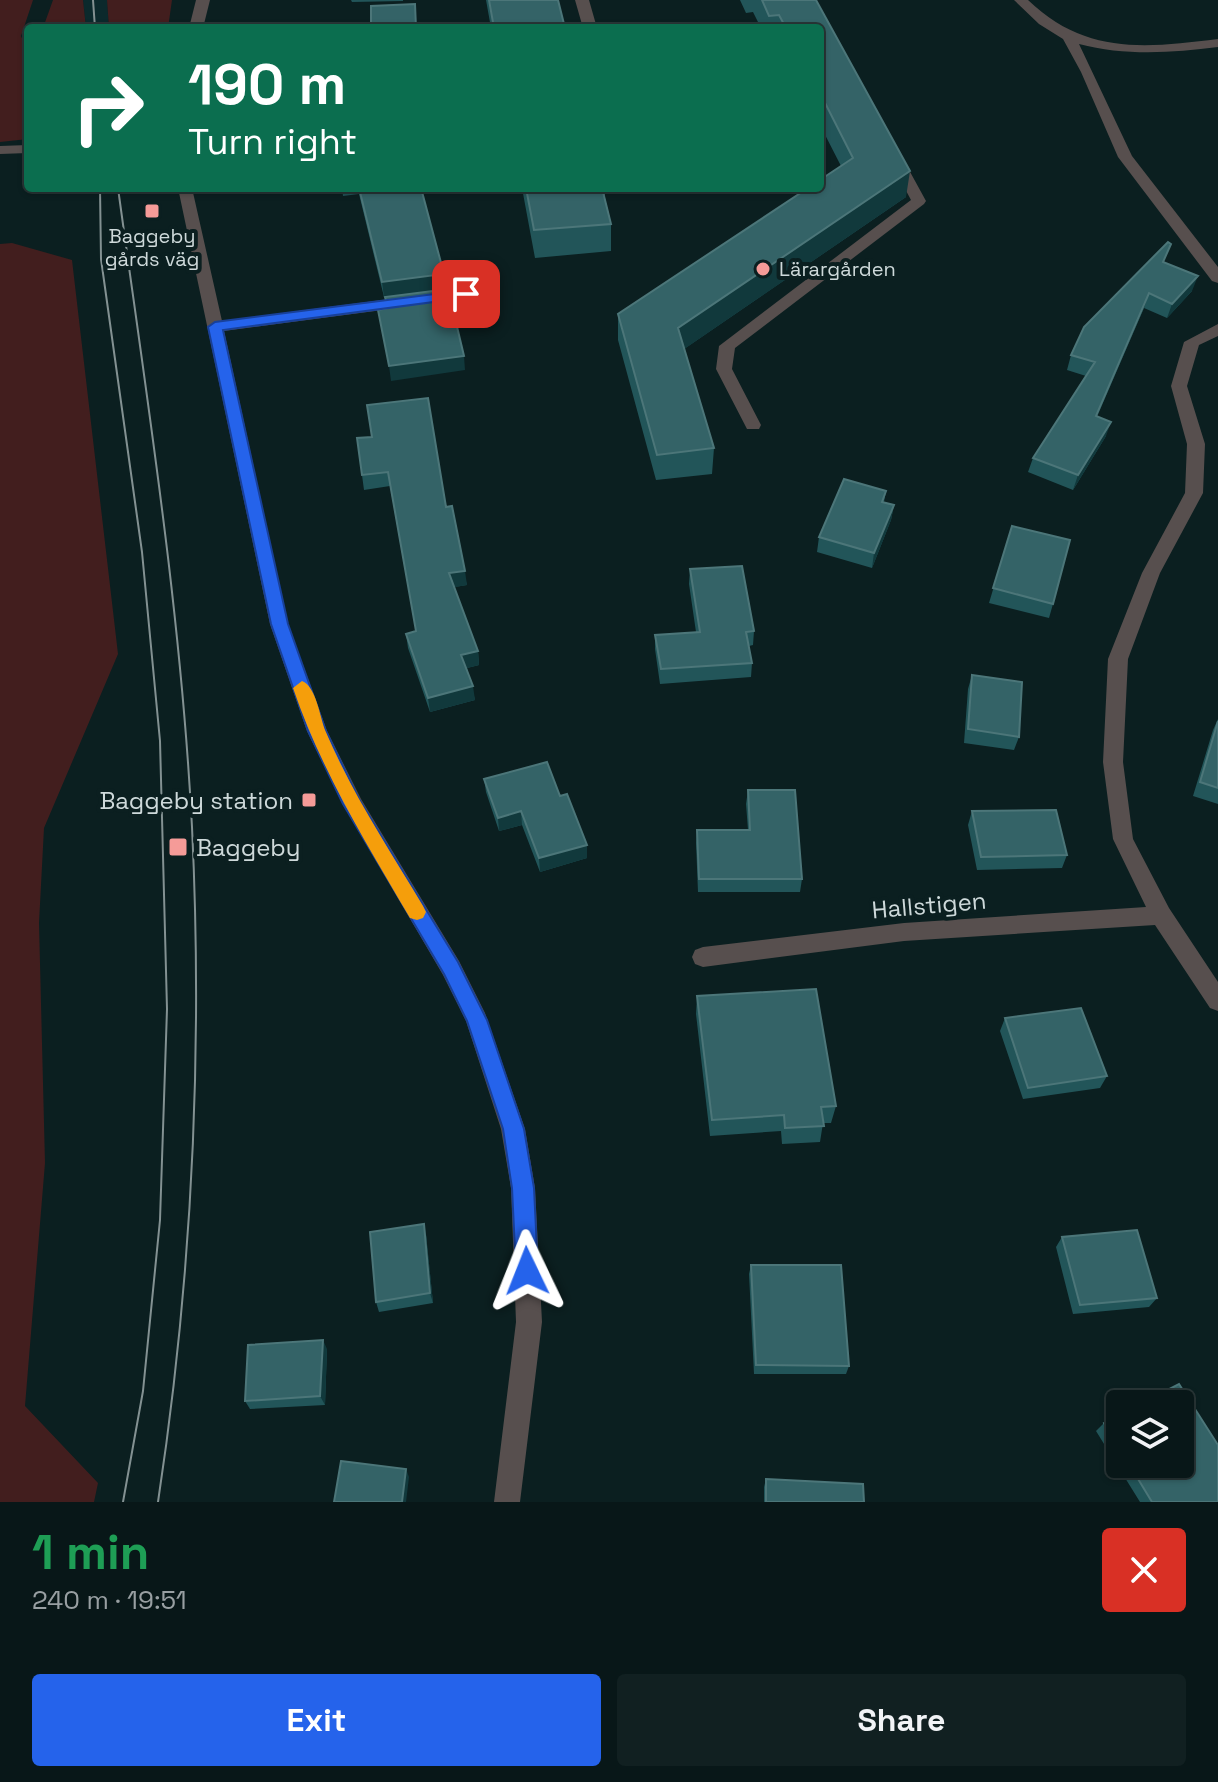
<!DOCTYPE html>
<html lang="en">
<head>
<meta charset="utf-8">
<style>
  :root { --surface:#081718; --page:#112021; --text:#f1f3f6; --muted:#989fa2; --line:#293637; --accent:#2563eb }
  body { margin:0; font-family:"Space Grotesk",sans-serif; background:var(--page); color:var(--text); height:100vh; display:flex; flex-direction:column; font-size:30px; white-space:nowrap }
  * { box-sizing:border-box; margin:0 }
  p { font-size:26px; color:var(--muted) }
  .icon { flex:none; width:44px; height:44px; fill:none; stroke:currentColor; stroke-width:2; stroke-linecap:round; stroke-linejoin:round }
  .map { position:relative; height:1502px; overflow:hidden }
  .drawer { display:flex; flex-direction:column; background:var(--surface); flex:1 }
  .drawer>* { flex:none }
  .banner { position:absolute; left:24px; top:24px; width:800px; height:168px; border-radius:8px; box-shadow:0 2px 6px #0004,0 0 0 2px var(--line); background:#0b6e4f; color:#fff; overflow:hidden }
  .fabs { position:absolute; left:1106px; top:1390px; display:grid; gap:16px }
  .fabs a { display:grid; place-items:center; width:88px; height:88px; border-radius:8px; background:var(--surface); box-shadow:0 2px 6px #0004,0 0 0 2px var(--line); font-size:40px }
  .pin { position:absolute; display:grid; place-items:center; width:68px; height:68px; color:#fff; margin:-34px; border-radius:16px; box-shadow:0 4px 12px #0006 }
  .me { position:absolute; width:88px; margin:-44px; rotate:358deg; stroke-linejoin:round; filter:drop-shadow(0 0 6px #0008) }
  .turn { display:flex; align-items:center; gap:28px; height:168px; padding:0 32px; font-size:36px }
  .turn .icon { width:104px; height:104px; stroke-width:2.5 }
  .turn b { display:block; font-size:56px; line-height:68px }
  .round { display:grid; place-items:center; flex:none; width:84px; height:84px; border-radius:8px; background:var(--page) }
  .overview { display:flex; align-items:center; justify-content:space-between; height:136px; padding:0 32px }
  h1 { font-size:48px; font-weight:700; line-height:60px; color:#1e9e55 }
  .cta { display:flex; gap:16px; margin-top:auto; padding:16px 32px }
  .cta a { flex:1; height:92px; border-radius:8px; background:var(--accent); color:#fff; font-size:32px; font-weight:700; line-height:92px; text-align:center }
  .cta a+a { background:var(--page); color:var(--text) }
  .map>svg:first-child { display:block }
  .built { fill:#0b292c }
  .green { fill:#421e1e }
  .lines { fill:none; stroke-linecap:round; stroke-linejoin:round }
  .minor { fill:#574f4e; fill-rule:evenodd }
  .tram { stroke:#839192; stroke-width:2 }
  .wall { fill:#225559 }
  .shaded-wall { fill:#11393c }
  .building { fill:#346367; stroke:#4c7679; stroke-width:2 }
  .route { fill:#2563eb; stroke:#184099; stroke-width:2 }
  .slow { fill:#f59e0b }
  .poi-dot { fill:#f59b98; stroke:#0b1f20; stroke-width:3 }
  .labels { text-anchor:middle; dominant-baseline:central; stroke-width:8; stroke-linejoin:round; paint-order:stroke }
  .far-poi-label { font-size:20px; fill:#ced9da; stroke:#0b1f20 }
  .poi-label { font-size:24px; fill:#ced9da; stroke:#0b1f20; text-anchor:end }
  .street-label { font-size:24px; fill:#ced9da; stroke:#0b1f20 }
</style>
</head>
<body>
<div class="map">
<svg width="1218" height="1502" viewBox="0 0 1218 1502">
  <rect width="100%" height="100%" fill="#0b1f20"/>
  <path class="built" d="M83,0H107L109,28H86Z"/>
  <path class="green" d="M0,0H33L21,36L28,52V139L0,142Z
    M53,0H83L86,28H43Z
    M107,0H172L168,28H109Z
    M12,243L72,260L118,654L44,828L39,923L45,1163L25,1406L98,1483L94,1502H0V244Z"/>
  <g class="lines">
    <path class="minor" d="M196,0H210L203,28H189Z
      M575,0H589L597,28H583Z
      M1014,0H1028C1085,55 1145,48 1218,39V47C1172,53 1124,56 1079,44L1132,156L1218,267V283L1212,281L1118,157L1081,72L1063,39L1039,24Z
      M28,145V153L0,154V146Z
      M896,155L903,159L926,201L924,204L735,348L732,369L761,425L759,429H747L716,369L719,346L911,200L889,159Z
      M178,188H192L222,321L466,289L474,294L466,299L224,331L288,624L327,731L361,799L459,961L485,1013L525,1129L535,1188L542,1322L520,1502H494L516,1322L511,1188L501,1129L466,1021L443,975L343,804L307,731L270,624Z
      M1218,324V336L1199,345L1187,386L1205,444L1203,493L1160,573L1128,659L1123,762L1133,839L1169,908L1218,982V1011L1210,1008L1155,925L904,941L703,967L695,964L692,957L695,950L703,947L904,923L1146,907L1113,839L1103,762L1108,659L1142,573L1185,493L1187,444L1171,386L1184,342Z"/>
    <path class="tram" d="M93,0L95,28
      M100,188L101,259L142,552L160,741L167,1009L160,1220L143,1391L123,1502
      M118,188C147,400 181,613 192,827C203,1054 192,1278 158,1502"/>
  </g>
  <path class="wall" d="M351,0H403V1L352,2Z
    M486,0H558L565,28H491Z
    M740,0H816L906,197L684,349L714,448L712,474L656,480L618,340V314L841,166L820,125V28H761L753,12L746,13Z
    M342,188H421L444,274L446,289L384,297L359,194L343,196Z
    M522,188H605V198L611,224V251L535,258Z
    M1164,262L1192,291L1167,318L1144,308L1097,416L1106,436L1073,490L1028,472L1033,458L1086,376L1067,370L1071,355Z
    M357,438L446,507L467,585L454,587L478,651L479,665L467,668L475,700L430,712L408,648L406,634L416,632L390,486L364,490Z
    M886,491L884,502L894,505L891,520L872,568L817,552L819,537Z
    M1012,526L1053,604L1049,618L989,603Z
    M690,569L754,631L753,645L749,646L752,663L751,677L660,684L655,649V635L696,632L689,584Z
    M972,675L1019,737L1014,750L964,743L968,689Z
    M1218,719V804L1193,796L1213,730Z
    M484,779L560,796L587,858L540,872L522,825L499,831L486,792Z
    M748,790L802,879L800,892H698L696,843L697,830H748L746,804Z
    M972,811L1067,855L1062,868L977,870L968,825Z
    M697,996L836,1106L831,1123H823L820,1142L782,1144L781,1131L710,1136L696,1014Z
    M1005,1018L1107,1076L1100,1088L1023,1099L1000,1031Z
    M426,1234L433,1303L379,1312L376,1302Z
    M1062,1237L1157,1298L1149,1307L1073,1314L1056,1247Z
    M751,1265L849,1366L846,1374H754L749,1274Z
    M327,1349L325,1405L250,1409L245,1401Z
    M1120,1414V1464H1180L1218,1502H1140L1096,1431L1104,1423Z
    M766,1479L864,1502H764V1487Z"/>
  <path class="shaded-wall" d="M910,171L906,197L677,354L678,328Z
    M444,274L446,289L384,297L382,282Z
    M1198,276L1192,291L1167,318L1172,304Z
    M1149,293L1144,308L1091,431L1096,416Z
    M464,356L465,370L391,381L389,366Z
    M1111,422L1106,436L1073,490L1078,475Z
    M894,505L891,520L872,568L874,553Z
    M465,571L467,585L450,588L449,573Z
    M478,651L479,665L463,669L461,655Z
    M473,686L475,700L430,712L428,698Z
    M521,811L522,825L499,831L498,818Z
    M587,845V858L540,872L539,858Z
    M424,1224L426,1234L433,1303L430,1293Z
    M323,1340L327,1349L325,1405L320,1396Z
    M406,1469L409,1477L406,1502H402Z"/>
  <path class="building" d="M489,0H558L565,28H494Z
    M762,0H816L910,171L678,328L714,448L657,455L618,314L808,188H820V180L853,158L820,93V28H786L779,15L769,16Z
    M415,4L416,28H371V6Z
    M359,188H421L444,274L382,282Z
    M526,188H602L611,224L534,230Z
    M1168,242L1171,244L1163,262L1198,276L1172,304L1149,293L1096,416L1111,422L1078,475L1033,458L1095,362L1071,355L1084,327Z
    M448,289L464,356L389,366L378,310L388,308L385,297Z
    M428,398L446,507L452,506L465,571L449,573L478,651L461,655L473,686L428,698L406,634L416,631L388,472L362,475L357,438L372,437L367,405Z
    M844,479L886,491L882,502L894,505L874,553L819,537Z
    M1012,526L1070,540L1053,604L993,588Z
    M742,566L754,631L746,632L752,663L661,669L655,635L700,632L690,569Z
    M972,675L1022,682L1019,737L968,729Z
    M1218,721V788L1200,782Z
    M547,762L560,796L567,794L587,845L539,858L521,811L498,818L484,779Z
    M748,790H795L802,879H699L697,830H750Z
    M1056,810L1067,855L981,857L972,811Z
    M816,989L836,1106L821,1107L824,1126L785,1128L784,1115L712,1120L697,996Z
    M1081,1008L1107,1076L1028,1088L1005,1018Z
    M424,1224L430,1293L376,1302L370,1232Z
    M1137,1230L1157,1298L1080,1305L1062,1237Z
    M751,1265H841L849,1366L756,1365Z
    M323,1340L320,1396L245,1401L248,1345Z
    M1179,1384L1218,1445V1502H1152L1129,1464H1180V1404H1140Z
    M1120,1414V1449L1104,1423Z
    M341,1461L406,1469L402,1502H334Z
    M766,1479L863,1484L864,1502H766Z"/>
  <path class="route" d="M466,290L473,294L471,297L223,330L288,624L326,731L359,799L458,962L487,1020L524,1129L534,1188L538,1271L535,1279L527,1282L519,1279L516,1271L512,1188L503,1129L467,1021L444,974L343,804L308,731L271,624L208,327L215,322Z"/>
  <path class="slow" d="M302,681C316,686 320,717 325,730C351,792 389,849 423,906L426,912L423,918L417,920L410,918C366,843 321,770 293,688Z"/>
  <g class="poi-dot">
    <rect x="144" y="203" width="16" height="16" rx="4"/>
    <circle cx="763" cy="269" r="8"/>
    <rect x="301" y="792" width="16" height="16" rx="4"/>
    <rect x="168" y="837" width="20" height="20" rx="4"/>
  </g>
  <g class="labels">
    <g class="far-poi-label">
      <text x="152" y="236">Baggeby<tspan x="152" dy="23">gårds väg</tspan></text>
      <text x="779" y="269" text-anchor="start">Lärargården</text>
    </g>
    <g class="poi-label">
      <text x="293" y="800">Baggeby station</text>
      <text x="196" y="847" text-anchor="start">Baggeby</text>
    </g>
    <g class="street-label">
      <text transform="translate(929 905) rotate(-5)">Hallstigen</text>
    </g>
  </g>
</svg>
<div class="fabs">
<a><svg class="icon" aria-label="layers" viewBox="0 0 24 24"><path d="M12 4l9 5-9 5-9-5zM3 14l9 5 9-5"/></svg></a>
</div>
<div class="pin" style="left:466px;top:294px;background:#d93025"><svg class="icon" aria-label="arrive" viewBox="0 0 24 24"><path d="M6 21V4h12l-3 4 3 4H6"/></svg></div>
<svg class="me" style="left:527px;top:1271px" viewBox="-20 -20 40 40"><path d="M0-17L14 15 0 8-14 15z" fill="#2563eb" stroke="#fff" stroke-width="4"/></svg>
<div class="banner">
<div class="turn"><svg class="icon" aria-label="right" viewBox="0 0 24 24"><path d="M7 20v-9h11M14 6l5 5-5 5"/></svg><div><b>190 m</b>Turn right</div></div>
</div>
</div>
<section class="drawer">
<div class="overview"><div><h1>1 min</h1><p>240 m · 19:51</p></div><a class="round" style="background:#d93025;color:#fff"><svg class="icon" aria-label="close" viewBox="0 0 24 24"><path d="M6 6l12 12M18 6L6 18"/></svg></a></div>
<div class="cta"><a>Exit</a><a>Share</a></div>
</section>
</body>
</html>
